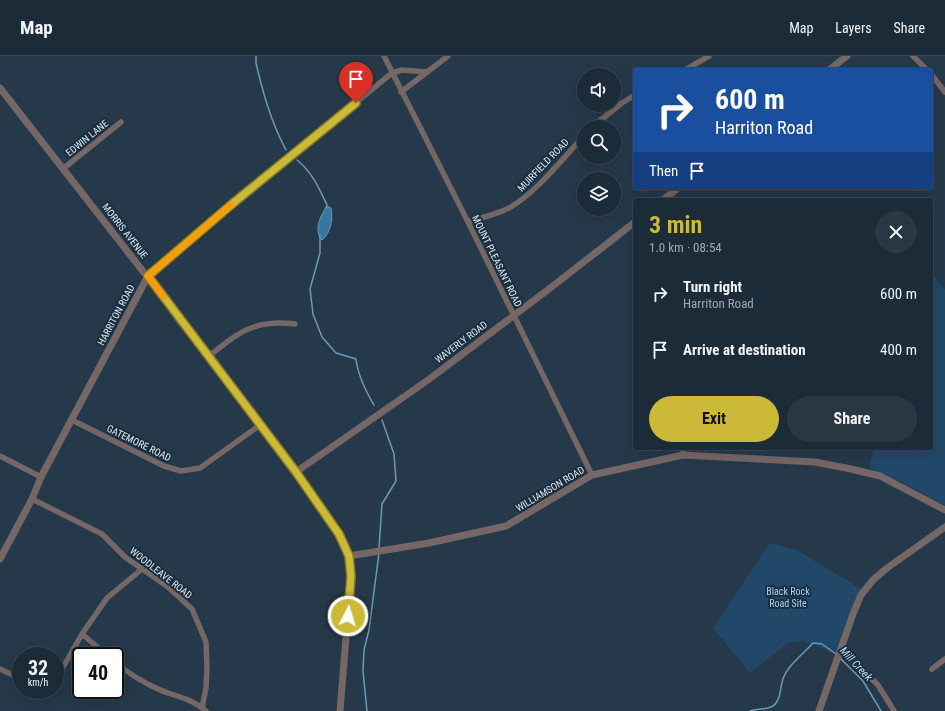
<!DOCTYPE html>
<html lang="en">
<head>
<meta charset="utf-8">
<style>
  :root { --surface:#1c2b38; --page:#293743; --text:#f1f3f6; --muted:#a0a7ae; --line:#3a4753; --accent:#cdb938 }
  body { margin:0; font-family:"Roboto Condensed",sans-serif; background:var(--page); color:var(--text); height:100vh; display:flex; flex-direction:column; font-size:15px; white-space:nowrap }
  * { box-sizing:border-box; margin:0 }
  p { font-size:13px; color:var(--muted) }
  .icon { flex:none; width:22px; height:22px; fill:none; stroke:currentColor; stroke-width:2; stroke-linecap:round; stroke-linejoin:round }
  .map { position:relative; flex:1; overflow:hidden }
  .panel { position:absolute; left:633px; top:142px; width:300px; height:252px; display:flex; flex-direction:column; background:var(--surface); border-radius:4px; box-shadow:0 4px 16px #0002,0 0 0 1px var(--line) }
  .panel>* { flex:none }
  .hud { position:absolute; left:633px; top:12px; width:300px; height:122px; border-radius:4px; box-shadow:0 4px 16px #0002,0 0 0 1px var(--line); background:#1a4fa0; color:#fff; overflow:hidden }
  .tools { position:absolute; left:577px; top:12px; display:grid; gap:8px }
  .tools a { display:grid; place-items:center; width:44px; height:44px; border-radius:50%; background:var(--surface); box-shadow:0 4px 16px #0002,0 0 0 1px var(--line); font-size:20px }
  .speed { position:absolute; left:12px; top:591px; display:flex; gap:8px; font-size:20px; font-weight:700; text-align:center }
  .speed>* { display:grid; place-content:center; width:52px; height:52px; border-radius:50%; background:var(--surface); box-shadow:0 4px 16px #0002,0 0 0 1px var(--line); line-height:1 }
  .speed small { font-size:10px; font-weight:400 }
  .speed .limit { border:2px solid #111; border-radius:6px; background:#fff; color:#111 }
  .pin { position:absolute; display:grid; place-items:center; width:34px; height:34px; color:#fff; margin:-41px -17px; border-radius:50% 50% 50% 0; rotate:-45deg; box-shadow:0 0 4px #0007 }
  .pin .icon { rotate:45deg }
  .me { position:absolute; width:44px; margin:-22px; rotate:5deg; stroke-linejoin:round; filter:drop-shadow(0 0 3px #0008) }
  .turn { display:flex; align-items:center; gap:14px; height:84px; padding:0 16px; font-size:18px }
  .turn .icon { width:52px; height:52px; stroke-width:2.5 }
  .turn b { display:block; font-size:28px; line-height:34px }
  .then { display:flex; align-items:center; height:38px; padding:0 16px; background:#0003; gap:8px; font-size:15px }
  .round { display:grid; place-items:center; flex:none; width:42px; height:42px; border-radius:21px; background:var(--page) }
  .overview { display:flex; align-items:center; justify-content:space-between; height:68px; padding:0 16px }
  h1 { font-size:24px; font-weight:700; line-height:30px; color:var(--accent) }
  .primary-button { display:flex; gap:8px; margin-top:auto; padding:8px 16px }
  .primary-button a { flex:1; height:46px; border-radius:24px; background:var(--accent); color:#111; font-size:16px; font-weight:700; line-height:46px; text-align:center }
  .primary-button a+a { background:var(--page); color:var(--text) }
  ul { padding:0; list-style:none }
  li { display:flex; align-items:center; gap:12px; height:56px; padding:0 16px }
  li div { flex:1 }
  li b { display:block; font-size:15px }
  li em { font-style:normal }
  header { display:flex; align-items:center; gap:24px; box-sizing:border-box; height:56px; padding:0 20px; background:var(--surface); border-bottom:1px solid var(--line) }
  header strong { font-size:19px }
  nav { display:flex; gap:22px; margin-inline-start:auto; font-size:14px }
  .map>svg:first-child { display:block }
  .green { fill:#214869 }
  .water { fill:#37779f; stroke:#6899b8 }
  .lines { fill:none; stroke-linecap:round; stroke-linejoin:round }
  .stream { stroke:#6899b8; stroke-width:1.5 }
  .minor { stroke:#746766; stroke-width:5.5 }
  .tertiary { stroke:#746766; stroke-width:7 }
  .route-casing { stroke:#857824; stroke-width:10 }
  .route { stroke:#cdb938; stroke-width:7 }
  .slow { stroke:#f59e0b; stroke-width:7 }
  .labels { text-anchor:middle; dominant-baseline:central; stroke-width:4; stroke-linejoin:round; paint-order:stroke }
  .street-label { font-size:10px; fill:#dce8f3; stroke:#1c2f40 }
  .park-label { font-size:10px; fill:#a6d2f9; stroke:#1c2f40 }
  .water-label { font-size:11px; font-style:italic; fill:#bddef5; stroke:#1c2f40 }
</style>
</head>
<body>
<header>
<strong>Map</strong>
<nav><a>Map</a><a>Layers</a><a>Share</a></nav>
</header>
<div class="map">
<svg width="945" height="655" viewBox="0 0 945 655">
  <rect width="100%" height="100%" fill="#26394a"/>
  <path class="green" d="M931,217L945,233V449L902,426L869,413L874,392H931Z
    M770,487L797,494L861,533L849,559L835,597L803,585L789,586L750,617L713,572Z"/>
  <path class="water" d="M327,150L331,152C333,163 331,177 322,184C313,174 321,159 327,150Z"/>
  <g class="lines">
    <path class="stream" d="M256,0V7C263,37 271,66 286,94
      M297,104C312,116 319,132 327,149L326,152
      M320,179V197L310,233L313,258L322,281L336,297L356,303C358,320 365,334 374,349
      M379,492L382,448L396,425L394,398L382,364
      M840,602L863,625L881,655
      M367,655L363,615L364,594L369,574L379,497
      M750,655C757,653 766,653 771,651C781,647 780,631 783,623C788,609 803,598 813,587L822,588L836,598"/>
    <path class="minor" d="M384,0L468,166L592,419
      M913,0L927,14
      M685,14L709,0
      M931,18L945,36
      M401,36L448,0
      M592,71L622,47L635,39
      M64,112L121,66
      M468,166C482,161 496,159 509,152C537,136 562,103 584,80
      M148,220L232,148L392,17L402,14L427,16
      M209,300C239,276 255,263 295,268
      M72,364L164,410L181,415L200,412L260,369
      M683,399V392
      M0,400L41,421
      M32,443L102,478L125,501L168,531L192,553L206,586L207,610L206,632L202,652
      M82,578L107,542L142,513
      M841,593L878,629L894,655
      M115,606C128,617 142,626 158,633C176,641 189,641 206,655
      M0,613L21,623
      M932,613L945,603
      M55,621L62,613L82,578L108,600"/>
    <path class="tertiary" d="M829,14L847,0
      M0,32L209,300L296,416L339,478L349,500L351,520L340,655
      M663,144L678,132
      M296,416L428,324L549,233L635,166
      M349,500L429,487L506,470L592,419L683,399L815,406L851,413L880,420L945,454
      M0,503L32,443L41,421L148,220
      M819,655L853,558L861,539L873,524L887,512L945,471"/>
  </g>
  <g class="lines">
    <defs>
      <path id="route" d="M348,560L351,520L349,500L339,478L296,416L148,220L232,148L356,47"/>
    </defs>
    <use href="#route" class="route-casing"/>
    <use href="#route" class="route"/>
    <path class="slow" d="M163,240L148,220L231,149"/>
  </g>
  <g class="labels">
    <g class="street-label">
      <text transform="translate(87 82) rotate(-39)">EDWIN LANE</text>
      <text transform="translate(543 109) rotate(-46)">MUIRFIELD ROAD</text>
      <text transform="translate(125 175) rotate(52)">MORRIS AVENUE</text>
      <text transform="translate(497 205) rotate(64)">MOUNT PLEASANT ROAD</text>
      <text transform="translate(116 259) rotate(-62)">HARRITON ROAD</text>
      <text transform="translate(461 286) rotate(-37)">WAVERLY ROAD</text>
      <text transform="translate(139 387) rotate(26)">GATEMORE ROAD</text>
      <text transform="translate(550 433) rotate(-31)">WILLIAMSON ROAD</text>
      <text transform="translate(161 517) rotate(38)">WOODLEAVE ROAD</text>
    </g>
    <g class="park-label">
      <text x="788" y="535">Black Rock<tspan x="788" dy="12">Road Site</tspan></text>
    </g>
    <g class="water-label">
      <text transform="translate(856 608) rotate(47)">Mill Creek</text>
    </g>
  </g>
</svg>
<div class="tools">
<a><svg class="icon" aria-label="sound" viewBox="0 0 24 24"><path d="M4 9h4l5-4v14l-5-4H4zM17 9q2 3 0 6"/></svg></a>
<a><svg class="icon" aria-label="search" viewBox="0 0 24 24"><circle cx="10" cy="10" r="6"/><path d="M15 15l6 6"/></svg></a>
<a><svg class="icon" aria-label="layers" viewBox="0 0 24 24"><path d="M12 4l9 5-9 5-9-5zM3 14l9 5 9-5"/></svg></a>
</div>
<div class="speed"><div>32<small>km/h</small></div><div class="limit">40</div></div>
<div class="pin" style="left:356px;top:47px;background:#d93025"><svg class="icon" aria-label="arrive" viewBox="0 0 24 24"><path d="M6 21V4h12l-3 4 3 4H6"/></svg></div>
<svg class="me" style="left:348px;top:560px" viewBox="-20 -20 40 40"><circle r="17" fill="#cdb938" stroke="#fff" stroke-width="3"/><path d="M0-11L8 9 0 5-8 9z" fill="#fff"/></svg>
<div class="hud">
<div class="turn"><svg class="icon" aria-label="right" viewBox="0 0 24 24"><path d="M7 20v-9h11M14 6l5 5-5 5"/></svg><div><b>600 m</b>Harriton Road</div></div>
<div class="then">Then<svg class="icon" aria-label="arrive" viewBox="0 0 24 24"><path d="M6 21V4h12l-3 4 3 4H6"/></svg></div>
</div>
<section class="panel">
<div class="overview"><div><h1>3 min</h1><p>1.0 km · 08:54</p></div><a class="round"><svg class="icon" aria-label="close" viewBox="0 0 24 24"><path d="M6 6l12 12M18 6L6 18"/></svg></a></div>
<ul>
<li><svg class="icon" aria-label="right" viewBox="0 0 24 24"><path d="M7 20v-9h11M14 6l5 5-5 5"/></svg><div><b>Turn right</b><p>Harriton Road</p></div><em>600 m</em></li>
<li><svg class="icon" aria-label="arrive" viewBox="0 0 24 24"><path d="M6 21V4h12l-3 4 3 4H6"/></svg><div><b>Arrive at destination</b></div><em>400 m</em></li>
</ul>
<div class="primary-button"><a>Exit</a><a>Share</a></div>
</section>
</div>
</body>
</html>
